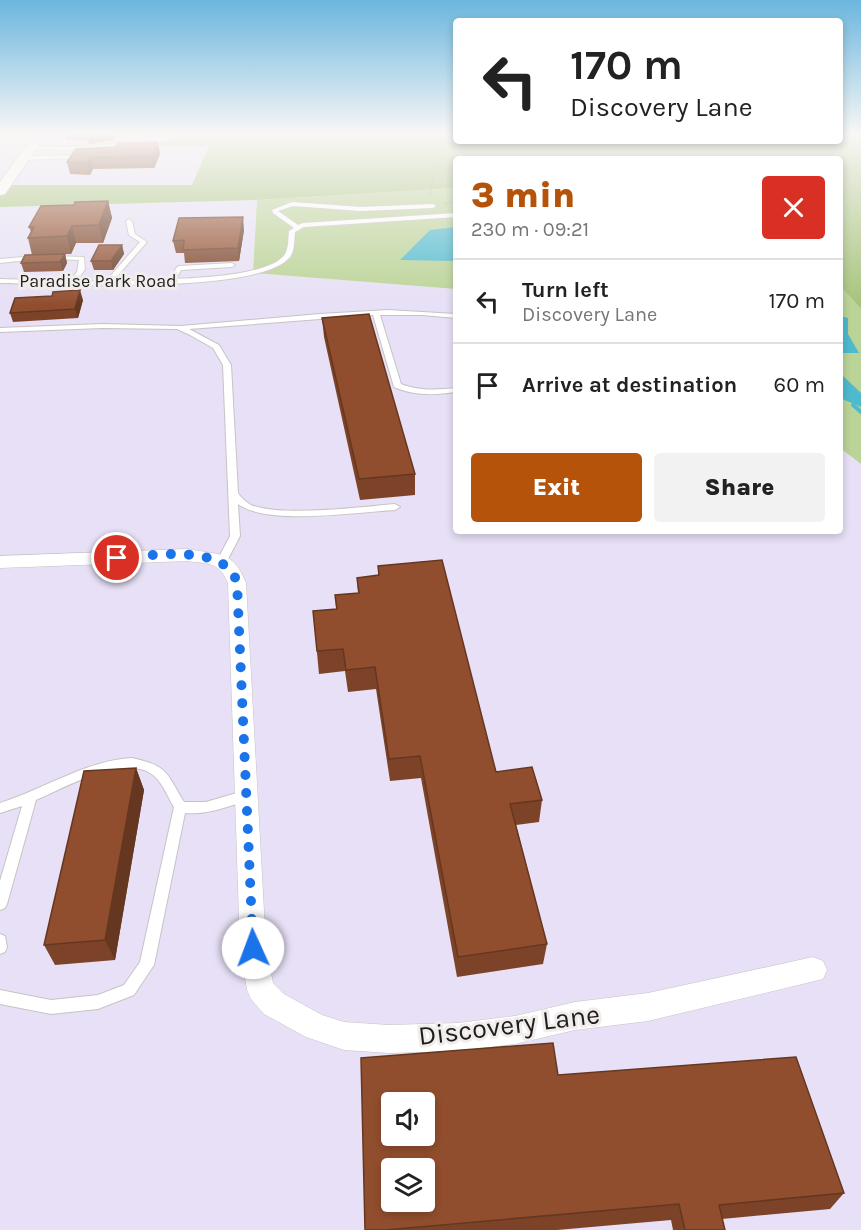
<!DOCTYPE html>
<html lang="en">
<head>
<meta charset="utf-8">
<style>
  :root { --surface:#fff; --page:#f2f2f2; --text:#222; --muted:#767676; --line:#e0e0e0; --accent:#b45309 }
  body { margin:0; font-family:Karla,sans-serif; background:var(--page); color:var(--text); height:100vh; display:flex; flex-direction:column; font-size:22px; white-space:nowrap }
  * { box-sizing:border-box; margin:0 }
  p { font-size:20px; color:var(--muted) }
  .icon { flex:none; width:33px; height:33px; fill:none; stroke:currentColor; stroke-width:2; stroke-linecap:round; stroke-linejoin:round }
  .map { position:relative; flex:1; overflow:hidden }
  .drawer { position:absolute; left:453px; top:156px; width:390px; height:378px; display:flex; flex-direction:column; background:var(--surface); border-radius:6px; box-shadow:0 3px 9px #0003 }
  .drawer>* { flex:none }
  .guide { position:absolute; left:453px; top:18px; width:390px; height:126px; border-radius:6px; box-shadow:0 3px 9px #0003; background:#fff; color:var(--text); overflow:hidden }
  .buttons { position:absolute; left:381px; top:1092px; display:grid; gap:12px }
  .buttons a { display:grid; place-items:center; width:54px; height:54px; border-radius:6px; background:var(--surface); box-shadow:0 3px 9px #0003; font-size:30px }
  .pin { position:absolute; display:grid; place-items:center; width:51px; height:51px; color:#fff; margin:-26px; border:3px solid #fff; border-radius:50%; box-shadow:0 2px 6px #0007 }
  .me { position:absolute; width:66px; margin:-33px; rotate:358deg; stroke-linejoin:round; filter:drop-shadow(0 0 4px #0008) }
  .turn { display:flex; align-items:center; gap:21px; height:126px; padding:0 18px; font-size:27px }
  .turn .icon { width:78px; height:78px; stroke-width:2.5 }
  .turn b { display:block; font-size:42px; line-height:51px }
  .round { display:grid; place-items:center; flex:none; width:63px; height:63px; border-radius:6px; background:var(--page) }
  .summary { display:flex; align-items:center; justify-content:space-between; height:102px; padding:0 18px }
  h1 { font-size:36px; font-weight:800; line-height:45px; color:var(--accent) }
  .button { display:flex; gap:12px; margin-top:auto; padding:12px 18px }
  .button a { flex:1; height:69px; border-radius:6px; background:var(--accent); color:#fff; font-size:24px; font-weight:800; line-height:69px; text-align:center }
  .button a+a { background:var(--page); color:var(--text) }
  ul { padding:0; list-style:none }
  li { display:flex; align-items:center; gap:18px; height:84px; padding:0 18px; border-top:2px solid var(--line) }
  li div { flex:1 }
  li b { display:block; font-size:22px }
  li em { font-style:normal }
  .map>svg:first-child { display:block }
  .industrial { fill:#e7e0f6; fill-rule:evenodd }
  .green { fill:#bad396 }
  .forest { fill:#a6c37b }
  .water { fill:#4fbace }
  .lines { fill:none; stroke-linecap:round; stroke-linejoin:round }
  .stream { stroke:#4fbace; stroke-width:4 }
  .service-casing { stroke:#c7c3c2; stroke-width:2 }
  .minor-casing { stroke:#c7c3c2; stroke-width:1 }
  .tertiary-casing { stroke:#c7c3c2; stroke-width:2 }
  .path { stroke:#a9a6a5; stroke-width:1.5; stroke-dasharray:1.5 1.5; stroke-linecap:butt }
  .service { fill:#fff; fill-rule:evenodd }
  .minor { fill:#fff; fill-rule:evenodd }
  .tertiary { fill:#fff; fill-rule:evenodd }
  .wall { fill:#7d4328 }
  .shaded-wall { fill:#663720 }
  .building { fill:#914e2e; stroke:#663720; stroke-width:1.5; fill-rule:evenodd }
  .route { stroke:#1a73e8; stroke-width:10; stroke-dasharray:0 18 }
  .labels { text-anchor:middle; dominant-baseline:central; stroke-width:6; stroke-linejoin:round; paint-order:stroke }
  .far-street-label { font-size:18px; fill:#1f1e1d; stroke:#f1edec }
  .near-street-label { font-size:27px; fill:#1f1e1d; stroke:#f1edec }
</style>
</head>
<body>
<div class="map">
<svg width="861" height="1230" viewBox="0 0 861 1230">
  <rect width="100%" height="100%" fill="#f1edec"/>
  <path class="industrial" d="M0,133H191L151,146H210L193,185H5L0,191Z
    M257,200L253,273L456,289V531H840V448L861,464V1230H0V207ZM392,1102H424V1136H392ZM392,1168H424V1202H392Z"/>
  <path class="green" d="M456,188V289L253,273L257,200Z
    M840,286L861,309V464L840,448Z"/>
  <path class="forest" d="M191,133H456V141H840V133H861V309L840,286V159H456V188L257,200L0,207V191L5,185H192L209,146H148Z"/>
  <path class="water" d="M456,227V261L400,260L430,230Z
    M840,316L848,318V334L859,353H840Z
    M840,373L861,393V407L840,398Z"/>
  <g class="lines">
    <path class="stream" d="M853,405L861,412"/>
    <defs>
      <path id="service" d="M140,133H145C114,156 67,149 30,150L27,148L30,146C66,146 107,151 140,133Z
        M0,138L36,137L39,139L36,141L0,142Z
        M83,155L85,158L23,160L20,158L23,156Z
        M292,202L361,207L433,204L436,206L433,208L361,211L293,206L278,211L298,225L303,223L456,213V217L304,227L295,232C294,240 295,252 289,258C256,295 53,284 0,283V279L69,281L77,272L79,260L49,259L48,258L51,256L84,257L85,269L77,281H106L140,242L129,235L126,221L129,219L132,221L135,234L147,242L113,281L169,280L177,267L179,266L232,263L235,265L232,267L181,270L176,279C199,278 272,275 285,254C289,248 288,238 289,231L294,228L273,213L272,210Z
        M36,256L39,258L38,259L0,263V259Z
        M388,310L456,314V318L422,315H380L401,384C418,391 437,390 456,388V392C435,395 414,396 394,387L373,315L189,329L219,345L231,365L238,493C241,498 246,502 251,505C280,517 362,507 395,504L400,507L395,510C358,512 267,526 238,504L240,536L227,561L222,564L217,561L230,536L223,365L213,348L190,335L177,329L102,328L0,332V328L102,324L181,326L320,314Z
        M132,758C168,766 166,772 184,802H206L247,790L251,791L253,795L251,799C230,806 208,815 185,813L154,965L134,995L98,1009L51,1014L0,1004V990L51,1000L98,995L124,985L140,962L174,807C167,796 162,780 150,773C121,755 64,788 36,800L7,904L5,908L0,910V881L22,806L0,813V803C45,789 84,761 132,758Z
        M0,934L5,936L7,947L5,952L0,954Z"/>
      <path id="minor" d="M187,549C219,555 233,550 246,583L266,948L273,983L284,994L322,1015L344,1022L389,1025L458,1023L515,1016L575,1002L648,993L813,957L823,961L827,970L823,979L648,1021L575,1030L515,1044L458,1051L389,1053L344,1050L306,1037L264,1014L251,999L247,990L240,948L228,583C219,561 208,564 187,561L0,568V556Z"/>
      <path id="tertiary" d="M35,133H47L5,194L0,195V182Z"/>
    </defs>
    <use href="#service" class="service-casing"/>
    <use href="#minor" class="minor-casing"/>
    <use href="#tertiary" class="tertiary-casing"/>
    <path class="path" d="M430,196L434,169L438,165H456
      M444,204L456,201"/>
    <use href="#service" class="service"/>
    <use href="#minor" class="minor"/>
    <use href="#tertiary" class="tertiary"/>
  </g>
  <path class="wall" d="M65,133H118L113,140L89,144L88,140H67Z
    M158,142L160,154L154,168L93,169L90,175L70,174L67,162Z
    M108,201L112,218L103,243H76L71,254H65L67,263L63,271L24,272L21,263L32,255L28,238L31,232L29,227L74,205Z
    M244,230L239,261L185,263L184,253H176L173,241Z
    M122,245L124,254L113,270H94L91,261Z
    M83,300L78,318L13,322L10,313Z
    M322,318L415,474V495L360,500L324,337Z
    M378,566L496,772L542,800L539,822L516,825L547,944L543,964L457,977L421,778L390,781L376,689L348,692L345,671L319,674L313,611L336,609L335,595L358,593L357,578L378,575Z
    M136,768L144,790L115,960L55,965L44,945Z
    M558,1075L844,1193L830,1209L722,1219L725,1230H673L671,1220L557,1230H365Z"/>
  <path class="shaded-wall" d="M86,133H118L113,140L89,144Z
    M158,142L160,154L154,168L152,156Z
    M91,157L93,169L90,175L87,163Z
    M108,201L112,218L103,243L99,225Z
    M243,217L244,230L239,261L238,248Z
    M72,226L76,243L71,254L67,236Z
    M122,245L124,254L113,270L111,261Z
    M65,254L67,263L63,271L60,262Z
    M80,290L83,300L78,318L75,309Z
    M136,768L144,790L115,960L105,940Z"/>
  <path class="building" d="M158,142L152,156L91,157L87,163L67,162L76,149L116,147L117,143Z
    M108,201L99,225L72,226L67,236L28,238L34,227H29L41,206L74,205L75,202Z
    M243,217L238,248L183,250L184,240L173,241L179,218Z
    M99,245H122L111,261H91Z
    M65,254L60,262L21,263L25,255Z
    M80,290L75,309L10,313L15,298L52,296L53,292Z
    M369,314L415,474L359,479L322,318Z
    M442,560L496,772L532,767L542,800L510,804L547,944L458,957L420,756L389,759L375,667L346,670L343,649L317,651L313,611L337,609L335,595L359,593L357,578L379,575L378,566Z
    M136,768L105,940L44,945L84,771Z
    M553,1043L558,1075L796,1057L844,1193L719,1205L725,1230H685L679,1204L385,1230H365L361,1058ZM392,1102H424V1136H392ZM392,1168H424V1202H392Z"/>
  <linearGradient id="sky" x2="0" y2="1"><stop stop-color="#6bb6de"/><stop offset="0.44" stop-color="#f9f7f6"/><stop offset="1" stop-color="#f9f7f6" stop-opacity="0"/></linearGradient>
  <rect width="861" height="305" fill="url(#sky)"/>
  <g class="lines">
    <path class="route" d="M117,558C149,556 226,542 237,583L253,948"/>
  </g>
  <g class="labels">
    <g class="far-street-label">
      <text x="98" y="281">Paradise Park Road</text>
    </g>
    <g class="near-street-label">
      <text transform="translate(509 1025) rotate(-7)">Discovery Lane</text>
    </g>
  </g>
</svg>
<div class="buttons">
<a><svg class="icon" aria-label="sound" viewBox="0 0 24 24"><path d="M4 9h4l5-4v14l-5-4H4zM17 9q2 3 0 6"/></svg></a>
<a><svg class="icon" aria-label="layers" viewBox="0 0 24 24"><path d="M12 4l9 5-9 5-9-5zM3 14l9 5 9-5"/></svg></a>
</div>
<div class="pin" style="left:117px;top:558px;background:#d93025"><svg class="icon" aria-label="arrive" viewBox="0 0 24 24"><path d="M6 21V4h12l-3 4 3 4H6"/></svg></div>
<svg class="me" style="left:253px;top:948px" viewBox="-20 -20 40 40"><circle r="19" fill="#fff"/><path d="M0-13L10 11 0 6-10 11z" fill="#1a73e8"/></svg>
<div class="guide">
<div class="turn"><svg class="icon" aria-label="left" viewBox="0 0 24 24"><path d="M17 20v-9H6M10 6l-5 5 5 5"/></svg><div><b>170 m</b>Discovery Lane</div></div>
</div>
<section class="drawer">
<div class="summary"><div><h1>3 min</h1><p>230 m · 09:21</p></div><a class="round" style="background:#d93025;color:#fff"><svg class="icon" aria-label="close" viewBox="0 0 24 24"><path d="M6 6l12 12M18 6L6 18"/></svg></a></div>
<ul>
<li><svg class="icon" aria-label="left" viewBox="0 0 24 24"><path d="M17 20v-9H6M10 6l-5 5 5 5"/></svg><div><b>Turn left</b><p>Discovery Lane</p></div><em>170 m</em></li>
<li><svg class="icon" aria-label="arrive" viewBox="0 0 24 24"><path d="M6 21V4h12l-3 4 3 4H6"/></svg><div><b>Arrive at destination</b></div><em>60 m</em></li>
</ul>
<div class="button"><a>Exit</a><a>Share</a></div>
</section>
</div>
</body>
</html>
